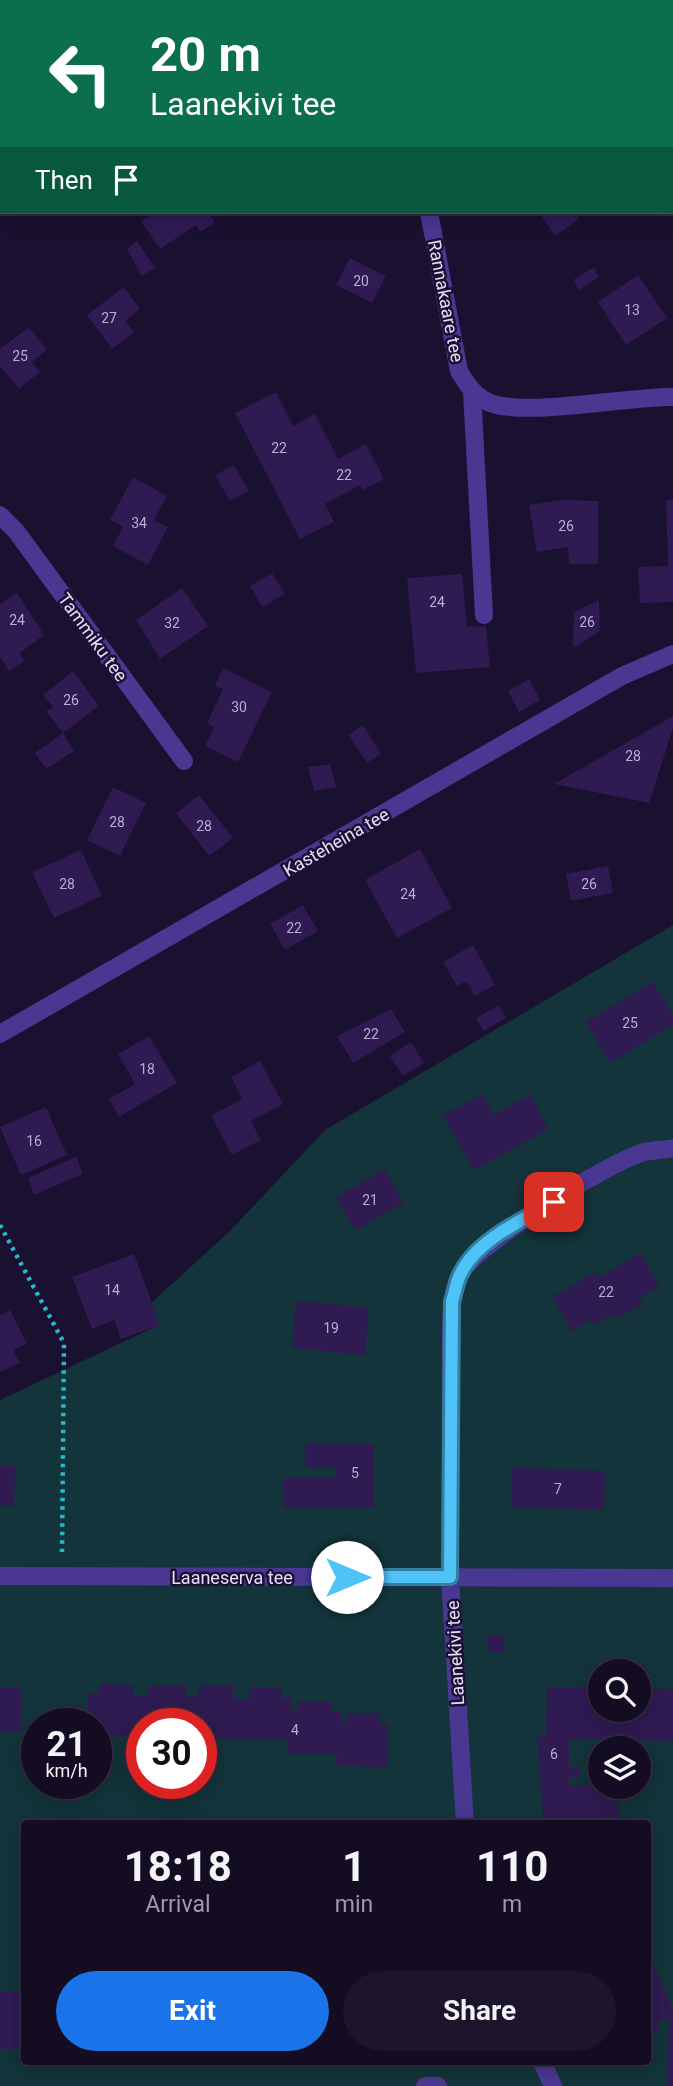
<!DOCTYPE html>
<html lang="en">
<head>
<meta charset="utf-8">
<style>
  :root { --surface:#140c23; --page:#1d152b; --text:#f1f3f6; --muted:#9d9ba6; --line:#332c41; --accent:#1a73e8 }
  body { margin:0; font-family:Roboto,sans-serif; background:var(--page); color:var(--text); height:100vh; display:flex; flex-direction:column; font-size:26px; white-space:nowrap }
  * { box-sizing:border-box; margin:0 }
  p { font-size:23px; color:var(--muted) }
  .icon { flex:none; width:38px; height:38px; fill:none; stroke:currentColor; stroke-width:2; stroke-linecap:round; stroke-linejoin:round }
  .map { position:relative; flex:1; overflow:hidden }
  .drawer { position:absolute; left:21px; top:1820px; width:630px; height:245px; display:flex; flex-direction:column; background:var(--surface); border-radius:7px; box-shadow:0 4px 18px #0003,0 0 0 2px var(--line) }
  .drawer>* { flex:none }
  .banner { position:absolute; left:0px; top:0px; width:674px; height:214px; box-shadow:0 4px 18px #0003,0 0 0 2px var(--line); background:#0b6e4f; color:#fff; overflow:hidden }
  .tools { position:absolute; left:588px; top:1659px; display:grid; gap:14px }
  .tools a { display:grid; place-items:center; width:63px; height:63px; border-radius:50%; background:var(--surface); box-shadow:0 4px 18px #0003,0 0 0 2px var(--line); font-size:35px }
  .speed { position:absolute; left:21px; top:1708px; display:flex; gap:14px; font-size:35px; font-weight:700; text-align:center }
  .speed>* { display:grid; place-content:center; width:91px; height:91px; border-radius:50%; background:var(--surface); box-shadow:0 4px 18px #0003,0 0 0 2px var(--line); line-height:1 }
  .speed small { font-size:18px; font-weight:400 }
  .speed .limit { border:10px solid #d22; background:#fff; color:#111 }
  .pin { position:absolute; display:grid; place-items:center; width:60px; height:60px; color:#fff; margin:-30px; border-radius:14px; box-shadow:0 4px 10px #0006 }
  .me { position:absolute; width:77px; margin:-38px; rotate:90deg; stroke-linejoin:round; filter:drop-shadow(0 0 5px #0008) }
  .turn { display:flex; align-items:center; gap:24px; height:147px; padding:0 35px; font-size:32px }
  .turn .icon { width:91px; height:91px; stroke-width:2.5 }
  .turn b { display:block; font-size:49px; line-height:60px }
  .then { display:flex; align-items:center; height:66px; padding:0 35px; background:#0003; gap:14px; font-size:26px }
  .eta { display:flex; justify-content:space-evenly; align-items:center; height:119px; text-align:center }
  .eta b { font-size:42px; font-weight:700; line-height:49px }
  .button { display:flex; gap:14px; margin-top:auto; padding:14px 35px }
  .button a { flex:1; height:80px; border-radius:42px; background:var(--accent); color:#fff; font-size:28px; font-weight:700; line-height:80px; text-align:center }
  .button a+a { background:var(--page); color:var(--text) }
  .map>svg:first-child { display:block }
  .green { fill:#12343a; fill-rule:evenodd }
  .building { fill:#2f1a52 }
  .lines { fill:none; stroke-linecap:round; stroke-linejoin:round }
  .path { stroke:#27b9ca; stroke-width:4.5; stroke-dasharray:3.5 5; stroke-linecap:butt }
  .minor { stroke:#4a3792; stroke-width:18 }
  .route-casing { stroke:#337fa1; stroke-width:18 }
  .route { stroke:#4fc3f7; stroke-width:12 }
  .labels { text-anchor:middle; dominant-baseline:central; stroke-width:5; stroke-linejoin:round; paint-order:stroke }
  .number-label { font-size:14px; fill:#b9add4 }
  .street-label { font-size:18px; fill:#e7deff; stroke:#1a102f }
</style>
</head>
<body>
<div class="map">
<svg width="673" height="2086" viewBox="0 0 673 2086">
  <rect width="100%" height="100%" fill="#1a102f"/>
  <path class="green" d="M673,925V2086H0V1400L159,1325L151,1303L230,1231L325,1130ZM600,1671H639V1710H600ZM37,1724H96V1783H37ZM142,1724H201V1783H142ZM600,1748H639V1787H600ZM24,1824H648V2062H24Z"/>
  <path class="building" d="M155,212H208L215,222L200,232L196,225L160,249L141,221Z
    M539,212H575L579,219L555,236Z
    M137,241L155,268L142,276L127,249Z
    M350,258L386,276L372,303L336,285Z
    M594,267L599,277L579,290L573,280Z
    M638,275L667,318L626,345L598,302Z
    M124,287L140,309L125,321L134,332L112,349L87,315Z
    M29,327L47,350L32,362L40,372L19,389L0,366V349Z
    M276,392L293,426L315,414L338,459L366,444L384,479L362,490L360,485L325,504L334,522L300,539L235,413Z
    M234,465L249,491L230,501L215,475Z
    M133,477L167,496L154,520L168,527L148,565L113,546L123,527L110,520Z
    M673,499V602L640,603L638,567L668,566L666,500Z
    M560,500L598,501V564H569L568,547L537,552L529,505Z
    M272,573L285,594L262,607L250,586Z
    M462,574L467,627L486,626L490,667L416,673L407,578Z
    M182,588L208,626L160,659L136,620Z
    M17,593L44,635L20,653L24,661L9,671L0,657V604Z
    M599,600L600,631L573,648L574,612Z
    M223,668L272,692L238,762L205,746L214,727L207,723L223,689L215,686Z
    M73,671L99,706L63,733L46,711L53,707L43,695Z
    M529,679L540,700L519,712L508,691Z
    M673,716V728L649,803L554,784Z
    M363,725L381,754L367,763L348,735Z
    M63,733L74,751L46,769L35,753Z
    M330,764L336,787L314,791L308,767Z
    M113,787L146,803L120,856L87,840Z
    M199,795L233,838L209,856L176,813Z
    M420,849L452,908L397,938L365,880Z
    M81,850L102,896L54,918L32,872Z
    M608,866L613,893L571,901L566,874Z
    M303,905L318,931L285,950L270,924Z
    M473,945L495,985L475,996L466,981L457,986L443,962Z
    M653,982L673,1016V1025L610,1063L586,1022Z
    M499,1005L506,1018L483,1031L476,1018Z
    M391,1009L405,1032L353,1063L337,1036Z
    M149,1036L177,1083L119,1117L109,1099L135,1084L118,1054Z
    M411,1042L424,1063L403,1076L390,1056Z
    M260,1061L283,1104L251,1121L261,1140L232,1155L211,1116L242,1099L231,1077Z
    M482,1094L494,1115L530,1095L548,1129L474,1170L443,1116Z
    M46,1107L67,1155L21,1175L0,1127Z
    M76,1157L83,1174L34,1195L28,1178Z
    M384,1169L404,1202L356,1231L336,1198Z
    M640,1253L659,1286L639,1298L643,1304L618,1318L615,1313L594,1325L591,1319L572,1331L552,1297L596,1272L599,1278Z
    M134,1254L160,1325L121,1339L114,1320L92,1329L72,1277Z
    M296,1301L369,1308L365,1355L292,1348Z
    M10,1310L27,1344L13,1350L20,1363L0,1372V1315Z
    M305,1444H374V1507L284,1508V1478H335V1468L305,1467Z
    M0,1466H15L14,1506H0Z
    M512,1468L605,1471L604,1510L512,1507Z
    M504,1634L505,1651L489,1652L487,1636Z
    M100,1684L134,1685V1696H148L149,1685L186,1686L185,1696L198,1697L199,1685L233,1686V1698L249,1699V1687L282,1688V1698H291V1711L298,1710V1701L332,1702V1712H341V1723H348V1713H380V1723H388L387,1767L336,1766L337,1754L288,1753V1740L201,1738V1724H142V1737L96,1736V1724H88V1693H100Z
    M0,1687H21V1732H0Z
    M547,1687L600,1688V1710H639V1689H673V1741L569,1739V1767H579V1777H569V1785L616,1787L620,1824H544L537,1736H546Z
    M648,1953L673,2009V2086H668L669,2017L657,2023L660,2030L648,2033Z
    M0,1991L24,1992V2049H0Z"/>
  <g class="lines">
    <path class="path" d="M103,2L105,0
      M0,76L2,75
      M0,1225L64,1343L62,1552"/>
    <path class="minor" d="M166,2L168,0
      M619,2L622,0
      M0,123L2,122
      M429,212L459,371C467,384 473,395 488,402C521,418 630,396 673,397
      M472,392L484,615
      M0,515L16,531L184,761
      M0,1034L622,676L673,654
      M0,1576L673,1578
      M465,1824L450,1577L451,1327C452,1310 452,1291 460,1275C474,1245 607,1164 641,1153C651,1150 663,1150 673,1148
      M542,2062L553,2086
      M425,2086H438"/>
  </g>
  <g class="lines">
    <defs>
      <path id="route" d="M347,1577H450L452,1301C455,1293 456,1283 460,1275C476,1240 523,1220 554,1202"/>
    </defs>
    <use href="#route" class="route-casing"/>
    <use href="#route" class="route"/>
  </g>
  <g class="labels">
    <g class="number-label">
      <text x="361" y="281">20</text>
      <text x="632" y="310">13</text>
      <text x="109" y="318">27</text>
      <text x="20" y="356">25</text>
      <text x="279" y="448">22</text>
      <text x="344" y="475">22</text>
      <text x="139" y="523">34</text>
      <text x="566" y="526">26</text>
      <text x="437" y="602">24</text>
      <text x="17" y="620">24</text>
      <text x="587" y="622">26</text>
      <text x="172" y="623">32</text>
      <text x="71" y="700">26</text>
      <text x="239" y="707">30</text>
      <text x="633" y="756">28</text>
      <text x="117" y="822">28</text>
      <text x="204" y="826">28</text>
      <text x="67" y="884">28</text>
      <text x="589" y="884">26</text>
      <text x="408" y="894">24</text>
      <text x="294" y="928">22</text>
      <text x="630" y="1023">25</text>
      <text x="371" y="1034">22</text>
      <text x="147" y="1069">18</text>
      <text x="34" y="1141">16</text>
      <text x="370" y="1200">21</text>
      <text x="112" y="1290">14</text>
      <text x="606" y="1292">22</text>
      <text x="331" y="1328">19</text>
      <text x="355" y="1473">5</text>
      <text x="558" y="1489">7</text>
      <text x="295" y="1730">4</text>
      <text x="554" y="1754">6</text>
    </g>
    <g class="street-label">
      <text transform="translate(446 301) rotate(79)">Rannakaare tee</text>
      <text transform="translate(93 637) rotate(54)">Tammiku tee</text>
      <text transform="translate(336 842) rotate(-30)">Kasteheina tee</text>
      <text x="232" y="1577">Laaneserva tee</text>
      <text transform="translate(455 1653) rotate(-93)">Laanekivi tee</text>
    </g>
  </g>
</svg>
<div class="tools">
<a><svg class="icon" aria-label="search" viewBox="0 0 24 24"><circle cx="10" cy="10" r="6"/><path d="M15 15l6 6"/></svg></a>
<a><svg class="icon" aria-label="layers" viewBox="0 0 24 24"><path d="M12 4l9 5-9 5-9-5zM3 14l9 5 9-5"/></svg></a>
</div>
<div class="speed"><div>21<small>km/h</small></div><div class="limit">30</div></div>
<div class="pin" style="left:554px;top:1202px;background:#d93025"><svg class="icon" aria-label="arrive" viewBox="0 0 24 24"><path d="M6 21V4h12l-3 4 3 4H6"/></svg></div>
<svg class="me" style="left:347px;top:1577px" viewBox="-20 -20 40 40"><circle r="19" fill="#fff"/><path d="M0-13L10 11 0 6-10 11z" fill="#4fc3f7"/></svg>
<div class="banner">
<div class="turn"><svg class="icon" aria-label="left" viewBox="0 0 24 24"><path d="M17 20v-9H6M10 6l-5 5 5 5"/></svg><div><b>20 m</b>Laanekivi tee</div></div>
<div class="then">Then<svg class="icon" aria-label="arrive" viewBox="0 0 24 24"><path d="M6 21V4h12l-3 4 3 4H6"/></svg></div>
</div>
<section class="drawer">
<div class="eta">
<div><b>18:18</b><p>Arrival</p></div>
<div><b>1</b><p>min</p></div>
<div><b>110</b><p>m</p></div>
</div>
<div class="button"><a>Exit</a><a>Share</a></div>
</section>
</div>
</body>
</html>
